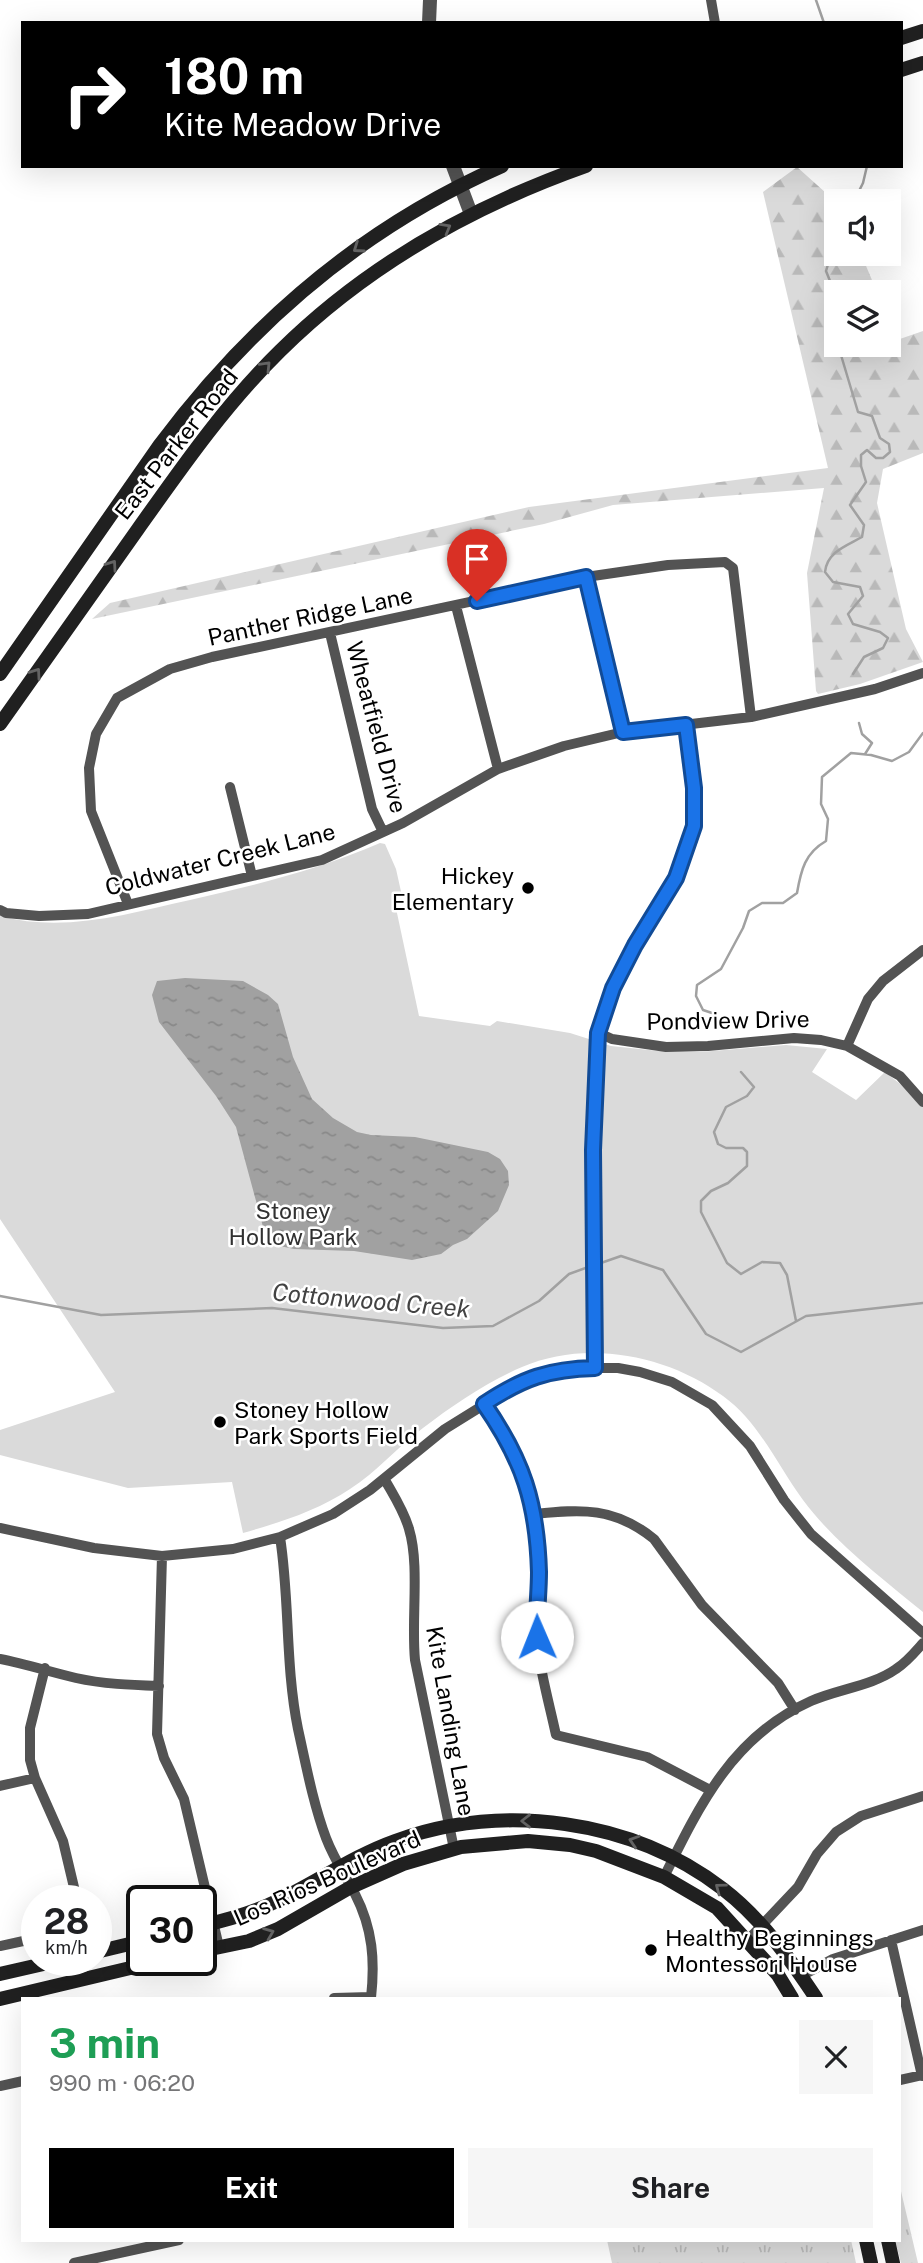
<!DOCTYPE html>
<html lang="en">
<head>
<meta charset="utf-8">
<style>
  :root { --surface:#fff; --page:#f6f6f6; --text:#202124; --muted:#757577; --accent:#000 }
  body { margin:0; font-family:"Public Sans",sans-serif; background:var(--page); color:var(--text); height:100vh; display:flex; flex-direction:column; font-size:26px; white-space:nowrap }
  * { box-sizing:border-box; margin:0 }
  p { font-size:23px; color:var(--muted) }
  .icon { flex:none; width:38px; height:38px; fill:none; stroke:currentColor; stroke-width:2; stroke-linecap:round; stroke-linejoin:round }
  .map { position:relative; flex:1; overflow:hidden }
  .sheet { position:absolute; left:21px; top:1997px; width:880px; height:245px; display:flex; flex-direction:column; background:var(--surface); border-radius:0px; box-shadow:0 7px 28px #0002 }
  .sheet>* { flex:none }
  .banner { position:absolute; left:21px; top:21px; width:882px; height:147px; border-radius:0px; box-shadow:0 7px 28px #0002; background:#000; color:#fff; overflow:hidden }
  .fabs { position:absolute; left:824px; top:189px; display:grid; gap:14px }
  .fabs a { display:grid; place-items:center; width:77px; height:77px; border-radius:0px; background:var(--surface); box-shadow:0 7px 28px #0002; font-size:35px }
  .speed { position:absolute; left:21px; top:1885px; display:flex; gap:14px; font-size:35px; font-weight:700; text-align:center }
  .speed>* { display:grid; place-content:center; width:91px; height:91px; border-radius:50%; background:var(--surface); box-shadow:0 7px 28px #0002; line-height:1 }
  .speed small { font-size:18px; font-weight:400 }
  .speed .limit { border:4px solid #111; border-radius:10px; background:#fff; color:#111 }
  .pin { position:absolute; display:grid; place-items:center; width:60px; height:60px; color:#fff; margin:-72px -30px; border-radius:50% 50% 50% 0; rotate:-45deg; box-shadow:0 0 7px #0007 }
  .pin .icon { rotate:45deg }
  .me { position:absolute; width:77px; margin:-38px; rotate:359deg; stroke-linejoin:round; filter:drop-shadow(0 0 5px #0008) }
  .turn { display:flex; align-items:center; gap:24px; height:147px; padding:0 28px; font-size:32px }
  .turn .icon { width:91px; height:91px; stroke-width:2.5 }
  .turn b { display:block; font-size:49px; line-height:60px }
  .round { display:grid; place-items:center; flex:none; width:74px; height:74px; border-radius:0px; background:var(--page) }
  .summary { display:flex; align-items:center; justify-content:space-between; height:119px; padding:0 28px }
  h1 { font-size:42px; font-weight:700; line-height:52px; color:#1e9e55 }
  .button { display:flex; gap:14px; margin-top:auto; padding:14px 28px }
  .button a { flex:1; height:80px; border-radius:0px; background:var(--accent); color:#fff; font-size:28px; font-weight:700; line-height:80px; text-align:center }
  .button a+a { background:var(--page); color:var(--text) }
  .map>svg:first-child { display:block }
  .grass { fill:url(#grass-tufts) }
  .forest { fill:url(#forest-firs) }
  .park { fill:#dadada }
  .water { fill:url(#water-ripples) }
  .lines { fill:none; stroke-linecap:round; stroke-linejoin:round }
  .stream { stroke:#a1a1a1; stroke-width:2.5 }
  .minor { stroke:#535353; stroke-width:10 }
  .tertiary { stroke:#535353; stroke-width:14 }
  .secondary { stroke:#202020; stroke-width:14 }
  .oneway { stroke:#636363 }
  .route-casing { stroke:#114b97; stroke-width:18 }
  .route { stroke:#1a73e8; stroke-width:12 }
  .poi-dot { fill:#000; stroke:#fff; stroke-width:2.5 }
  .labels { text-anchor:middle; dominant-baseline:central; stroke-width:5; stroke-linejoin:round; paint-order:stroke }
  .street-label { font-size:23px; fill:#000; stroke:#fff }
  .poi-label { font-size:23px; fill:#000; stroke:#fff; text-anchor:start }
  .park-label { font-size:23px; fill:#313131; stroke:#fff }
  .water-label { font-size:24px; font-style:italic; fill:#424242; stroke:#fff }
</style>
</head>
<body>
<div class="map">
<svg width="923" height="2263" viewBox="0 0 923 2263">
  <defs>
    <pattern id="grass-tufts" width="24" height="20" patternUnits="userSpaceOnUse" patternTransform="scale(1.75)"><rect width="24" height="20" fill="#dadada"/><path d="M3 7l-1-3M5 7V3M7 7l1-3M15 17l-1-3M17 17v-4M19 17l1-3" fill="none" stroke="#b9b9b9"/></pattern>
    <pattern id="forest-firs" width="22" height="20" patternUnits="userSpaceOnUse" patternTransform="scale(1.75)"><rect width="22" height="20" fill="#dadada"/><path d="M5 1l3.5 6h-7zM16 11l3.5 6h-7z" fill="#b9b9b9"/></pattern>
    <pattern id="water-ripples" width="26" height="14" patternUnits="userSpaceOnUse" patternTransform="scale(1.75)"><rect width="26" height="14" fill="#a1a1a1"/><path d="M2 4q2-2 4 0t4 0M15 11q2-2 4 0t4 0" fill="none" stroke="#898989"/></pattern>
  </defs>
  <rect width="100%" height="100%" fill="#fff"/>
  <path class="grass" d="M900,2186V2187L918,2263H901L895,2240H900Z
    M607,2240H851L856,2263H612Z"/>
  <path class="forest" d="M797,167L836,202V254H861L877,292H836V345H889V320L897,340L923,331V453L883,469L877,503L906,629L923,662L860,684L818,694L816,691L807,573L824,488L613,505L544,524L92,619L110,603L529,507L828,468L763,192Z"/>
  <path class="park" d="M380,843L385,844L396,869L402,896L394,899L419,1016L490,1026L497,1021L570,1033L611,1046L659,1051L700,1052L786,1045L827,1049L812,1072L856,1100L885,1072L923,1102V1612C884,1580 833,1541 803,1500C778,1466 759,1422 723,1396C668,1355 586,1339 522,1367C487,1382 453,1405 423,1428C397,1447 377,1472 350,1489C317,1511 281,1522 243,1533L232,1482L128,1488L0,1455V1430L115,1392L0,1219V916C64,933 127,914 190,900C255,885 318,870 380,843Z"/>
  <path class="water" d="M185,978L243,981L268,995L278,1004L293,1057L312,1099L333,1118L357,1132L371,1135L415,1137L488,1152L500,1159L508,1171L509,1185L498,1211L467,1239L453,1245L441,1254L412,1260L354,1251L294,1249L280,1246L266,1238L236,1127L216,1096L159,1022L152,995L157,981Z"/>
  <g class="lines">
    <path class="stream" d="M816,0L824,23
      M854,201L863,183L867,166
      M836,238L826,271L836,296L827,315L836,340
      M838,345L858,412L872,416L880,438L889,444L890,452L883,458H876L867,450L861,455V466L866,482L850,505L864,525L862,537C846,546 827,552 825,572L833,582L860,587L863,596L848,614L853,624L880,632L888,638L883,648L864,657L853,674
      M859,723L862,734L872,743L865,754
      M715,1014L703,1010L696,996L697,985L721,969L743,928L749,911L762,903H783L797,893C801,870 805,853 826,841L828,819L821,804L822,777L851,753L871,755L892,761L909,752L923,733
      M741,1072L754,1087L747,1096L726,1107L714,1132L718,1144L726,1148H743L747,1152V1166L728,1183L711,1191L701,1201V1212L727,1263L741,1274L762,1262L780,1263L787,1275L796,1321
      M598,1264L621,1256L663,1270L706,1334L741,1352L806,1316L923,1303
      M0,1296L101,1315L272,1308L443,1328L493,1326L539,1301L569,1274L591,1266"/>
    <path class="minor" d="M711,0L715,23
      M586,577L623,732
      M456,606L498,769
      M330,633L372,809L383,832
      M230,787L252,876
      M128,904L91,811L89,768L96,734L117,698L170,669L212,657L586,577L668,565L725,562L733,568L751,717
      M0,910L6,913L39,916L88,914L322,860L403,823L498,769L564,746L623,732L751,717L875,689L923,673
      M599,1033L612,1039L666,1047L708,1046L794,1038L821,1040L847,1046L900,1076L923,1102
      M847,1046L868,999L883,981L923,950
      M595,1368L593,1150L599,1033L613,988L635,945L676,878L694,826L693,787L686,725
      M484,1404C522,1458 540,1508 539,1575C538,1595 536,1615 537,1635C539,1669 549,1702 556,1735L647,1757L710,1790
      M385,1480C394,1496 404,1511 409,1529C420,1565 411,1620 415,1660L454,1849
      M535,1514C581,1509 615,1507 654,1539L702,1605L778,1683L795,1710
      M0,1528L94,1548L162,1556L233,1549L280,1537L333,1514L370,1490L445,1429L519,1383L535,1376L567,1368H618L640,1372L672,1382L712,1405L750,1446L784,1500L811,1534L923,1633
      M280,1537C290,1601 285,1665 298,1729C306,1765 313,1803 326,1838C334,1859 345,1875 355,1894C373,1929 375,1961 371,1998
      M162,1556L157,1734L164,1758L184,1799L219,1947
      M0,1659C26,1664 50,1672 76,1678C103,1684 131,1685 159,1686
      M45,1668L30,1728V1760L35,1778L63,1841L77,1900
      M0,1786L35,1778
      M664,1877C700,1804 733,1736 811,1701C838,1689 872,1686 896,1669C907,1662 915,1652 923,1643
      M891,1940L922,2076
      M747,1941L798,1887L817,1854L836,1832L861,1816L923,1796
      M0,1946L37,1938
      M801,1976L833,1959L923,1930
      M334,1998L371,1997
      M900,2080L923,2075
      M0,2086L23,2081
      M74,2263L179,2240"/>
    <path class="tertiary" d="M429,23L430,0
      M453,166L471,214"/>
    <path class="secondary" d="M901,38L923,31
      M901,70L923,63
      M0,674L159,446C249,325 363,227 502,166
      M0,724C46,659 92,594 138,529C182,467 225,405 280,351C366,266 473,206 586,166
      M201,1926C227,1920 253,1913 277,1901C317,1882 353,1856 395,1841C503,1802 632,1819 723,1889C761,1918 790,1959 816,1998
      M201,1951L249,1941L278,1929L351,1887L403,1864L461,1847L528,1841L570,1845L596,1851L664,1877L717,1908L778,1975L792,1998
      M96,1952L142,1941
      M0,1974L61,1960
      M0,1999L164,1960
      M866,2240L871,2263
      M888,2240L893,2263"/>
  </g>
  <defs><path id="oneway-chevron" d="M-2-3.5L2.5 0L-2 3.5" fill="none" stroke-width="1.6" stroke-linecap="round" stroke-linejoin="round" transform="scale(1.75)"/></defs>
  <g class="oneway">
    <use href="#oneway-chevron" transform="translate(446 228) rotate(-30)"/>
    <use href="#oneway-chevron" transform="translate(358 248) rotate(145)"/>
    <use href="#oneway-chevron" transform="translate(266 366) rotate(-46)"/>
    <use href="#oneway-chevron" transform="translate(112 565) rotate(-55)"/>
    <use href="#oneway-chevron" transform="translate(36 673) rotate(-55)"/>
    <use href="#oneway-chevron" transform="translate(526 1821) rotate(-180)"/>
    <use href="#oneway-chevron" transform="translate(634 1841) rotate(-162)"/>
    <use href="#oneway-chevron" transform="translate(720 1888) rotate(-143)"/>
    <use href="#oneway-chevron" transform="translate(269 1933) rotate(-22)"/>
  </g>
  <g class="lines">
    <defs>
      <path id="route" d="M477,601L586,577L623,732L686,725L694,788V826L676,878L635,945L613,988L598,1033L593,1150L595,1368C549,1369 523,1378 484,1404C523,1460 537,1503 539,1572C539,1593 536,1615 537,1637"/>
    </defs>
    <use href="#route" class="route-casing"/>
    <use href="#route" class="route"/>
  </g>
  <g class="poi-dot">
    <circle cx="528" cy="888" r="7"/>
    <circle cx="220" cy="1422" r="7"/>
    <circle cx="651" cy="1950" r="7"/>
  </g>
  <g class="labels">
    <g class="street-label">
      <text transform="translate(176 444) rotate(-52)">East Parker Road</text>
      <text transform="translate(310 616) rotate(-12)">Panther Ridge Lane</text>
      <text transform="translate(377 727) rotate(75)">Wheatfield Drive</text>
      <text transform="translate(220 859) rotate(-14)">Coldwater Creek Lane</text>
      <text transform="translate(728 1020) rotate(-1)">Pondview Drive</text>
      <text transform="translate(451 1721) rotate(80)">Kite Landing Lane</text>
      <text transform="translate(327 1878) rotate(-24)">Los Rios Boulevard</text>
    </g>
    <g class="poi-label">
      <text x="514" y="875" text-anchor="end">Hickey<tspan x="514" dy="26">Elementary</tspan></text>
      <text x="234" y="1409">Stoney Hollow<tspan x="234" dy="26">Park Sports Field</tspan></text>
      <text x="665" y="1937">Healthy Beginnings<tspan x="665" dy="26">Montessori House</tspan></text>
    </g>
    <g class="park-label">
      <text x="293" y="1210">Stoney<tspan x="293" dy="26">Hollow Park</tspan></text>
    </g>
    <g class="water-label">
      <text transform="translate(371 1300) rotate(5)">Cottonwood Creek</text>
    </g>
  </g>
</svg>
<div class="fabs">
<a><svg class="icon" aria-label="sound" viewBox="0 0 24 24"><path d="M4 9h4l5-4v14l-5-4H4zM17 9q2 3 0 6"/></svg></a>
<a><svg class="icon" aria-label="layers" viewBox="0 0 24 24"><path d="M12 4l9 5-9 5-9-5zM3 14l9 5 9-5"/></svg></a>
</div>
<div class="speed"><div>28<small>km/h</small></div><div class="limit">30</div></div>
<div class="pin" style="left:477px;top:601px;background:#d93025"><svg class="icon" aria-label="arrive" viewBox="0 0 24 24"><path d="M6 21V4h12l-3 4 3 4H6"/></svg></div>
<svg class="me" style="left:537px;top:1637px" viewBox="-20 -20 40 40"><circle r="19" fill="#fff"/><path d="M0-13L10 11 0 6-10 11z" fill="#1a73e8"/></svg>
<div class="banner">
<div class="turn"><svg class="icon" aria-label="right" viewBox="0 0 24 24"><path d="M7 20v-9h11M14 6l5 5-5 5"/></svg><div><b>180 m</b>Kite Meadow Drive</div></div>
</div>
<section class="sheet">
<div class="summary"><div><h1>3 min</h1><p>990 m · 06:20</p></div><a class="round"><svg class="icon" aria-label="close" viewBox="0 0 24 24"><path d="M6 6l12 12M18 6L6 18"/></svg></a></div>
<div class="button"><a>Exit</a><a>Share</a></div>
</section>
</div>
</body>
</html>
